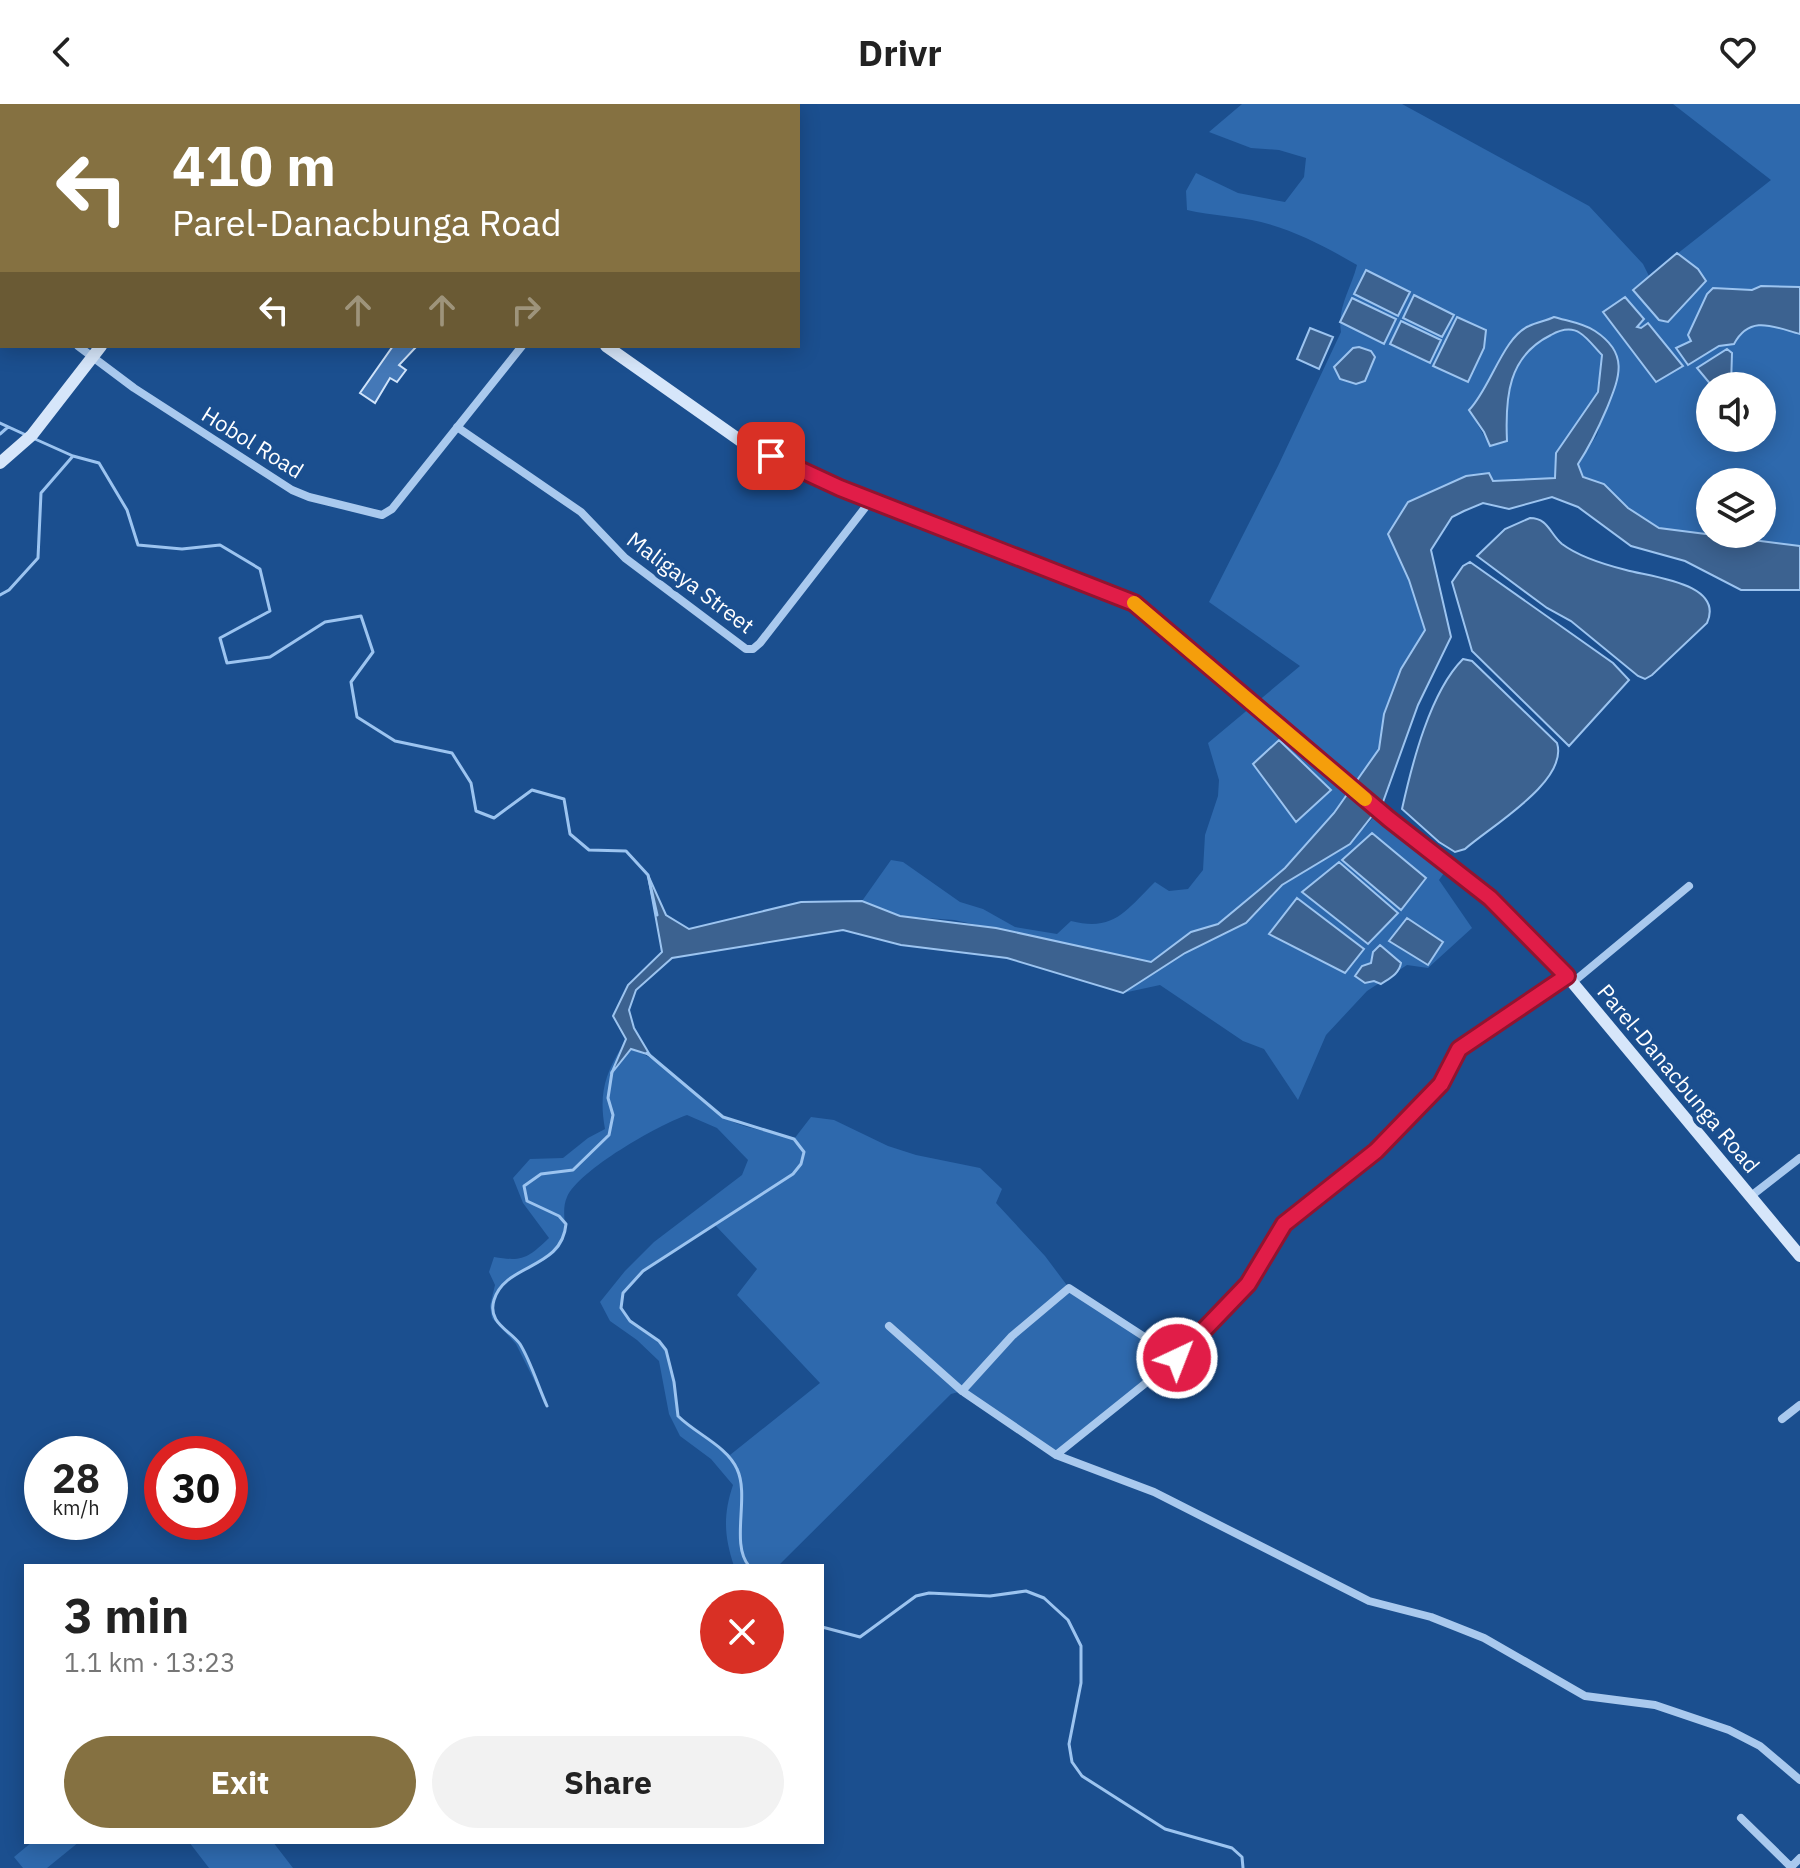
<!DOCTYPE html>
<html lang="en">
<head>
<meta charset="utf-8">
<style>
  :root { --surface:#fff; --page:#f2f2f2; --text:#222; --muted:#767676; --accent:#857141 }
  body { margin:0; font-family:"IBM Plex Sans",sans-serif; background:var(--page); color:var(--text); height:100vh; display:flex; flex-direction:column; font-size:30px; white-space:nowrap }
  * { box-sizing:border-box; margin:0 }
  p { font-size:26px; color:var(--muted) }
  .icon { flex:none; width:44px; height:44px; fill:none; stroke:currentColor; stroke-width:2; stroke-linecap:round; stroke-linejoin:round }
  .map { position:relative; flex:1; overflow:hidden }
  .sheet { position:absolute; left:24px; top:1460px; width:800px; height:280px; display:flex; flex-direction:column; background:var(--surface); border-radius:0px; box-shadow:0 4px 20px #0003 }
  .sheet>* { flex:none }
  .banner { position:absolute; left:0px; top:0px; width:800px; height:244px; box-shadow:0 4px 20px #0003; background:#857141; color:#fff; overflow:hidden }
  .controls { position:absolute; left:1696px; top:268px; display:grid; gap:16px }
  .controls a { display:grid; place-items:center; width:80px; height:80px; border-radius:50%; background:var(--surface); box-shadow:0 4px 20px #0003; font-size:40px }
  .speed { position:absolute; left:24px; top:1332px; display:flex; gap:16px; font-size:40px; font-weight:700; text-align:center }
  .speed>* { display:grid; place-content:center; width:104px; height:104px; border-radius:50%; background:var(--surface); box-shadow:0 4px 20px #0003; line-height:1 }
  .speed small { font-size:20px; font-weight:400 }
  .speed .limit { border:12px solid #d22; background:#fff; color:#111 }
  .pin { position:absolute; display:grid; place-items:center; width:68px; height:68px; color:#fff; margin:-34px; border-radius:16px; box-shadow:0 4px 12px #0006 }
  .me { position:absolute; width:88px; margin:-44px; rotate:43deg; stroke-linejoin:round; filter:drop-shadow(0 0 6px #0008) }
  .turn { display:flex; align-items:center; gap:28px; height:168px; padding:0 40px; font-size:36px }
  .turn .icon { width:104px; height:104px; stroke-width:2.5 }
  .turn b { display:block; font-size:56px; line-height:68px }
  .lanes { display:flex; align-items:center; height:76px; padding:0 40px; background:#0003; justify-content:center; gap:40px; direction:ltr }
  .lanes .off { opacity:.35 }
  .round { display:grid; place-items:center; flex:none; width:84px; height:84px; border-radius:42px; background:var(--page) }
  .head { display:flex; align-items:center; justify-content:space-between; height:136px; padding:0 40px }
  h1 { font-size:48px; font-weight:700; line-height:60px }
  .cta { display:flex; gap:16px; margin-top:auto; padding:16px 40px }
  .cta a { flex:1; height:92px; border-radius:48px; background:var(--accent); color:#fff; font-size:32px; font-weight:700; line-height:92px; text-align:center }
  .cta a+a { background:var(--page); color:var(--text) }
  header { display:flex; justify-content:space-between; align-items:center; height:104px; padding:0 40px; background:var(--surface); font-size:36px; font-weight:700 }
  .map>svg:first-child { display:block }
  .green { fill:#2e69ad; fill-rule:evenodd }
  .water { fill:#3c6290; stroke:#9cc4f0; stroke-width:2 }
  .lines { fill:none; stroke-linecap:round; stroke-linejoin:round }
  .stream { stroke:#9cc4f0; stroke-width:3 }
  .building { fill:#4478b7; stroke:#cfe3fa; stroke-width:2 }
  .street { stroke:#a9c9ee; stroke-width:8 }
  .secondary { stroke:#d6e6fa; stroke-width:12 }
  .route-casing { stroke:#92132f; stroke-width:20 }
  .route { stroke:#e11d48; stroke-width:14 }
  .slow { stroke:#f59e0b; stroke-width:14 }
  .labels { text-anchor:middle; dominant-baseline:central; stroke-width:8; stroke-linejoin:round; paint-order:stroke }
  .street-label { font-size:22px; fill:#fff; stroke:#1b4f8f }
</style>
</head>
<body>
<header><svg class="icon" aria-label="back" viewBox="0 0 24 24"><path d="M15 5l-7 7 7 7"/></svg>Drivr<svg class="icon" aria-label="heart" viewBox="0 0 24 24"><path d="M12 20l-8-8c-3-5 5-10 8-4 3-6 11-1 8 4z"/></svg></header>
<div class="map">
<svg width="1800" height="1764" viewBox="0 0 1800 1764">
  <rect width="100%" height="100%" fill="#1b4f8f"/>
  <path class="green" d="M1242,0H1402L1589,102L1643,160L1649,172L1771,76L1673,0H1800V442L1659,424L1628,404L1604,380L1583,373L1578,360L1597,331L1619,259C1604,226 1574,208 1539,219C1535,221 1531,220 1527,222C1517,229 1488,282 1479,296L1469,306L1490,342L1507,336C1505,292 1508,252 1551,231C1560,226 1571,223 1580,229C1588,235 1595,244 1602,251L1598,288L1556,349L1555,374L1448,379L1408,398L1388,430L1409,476L1425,526L1401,565L1384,609L1379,645L1334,709L1285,764L1259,786L1218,820L1191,828L1151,858L954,816L900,812L862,797L891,756L903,758L960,798L983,805L1015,823L1057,830L1071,817C1115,828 1126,806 1155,778L1169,787L1188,785L1203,766L1205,731L1218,692L1219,676L1208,639L1300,562L1209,498L1278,362L1341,228C1337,203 1351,185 1357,161C1326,143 1296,127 1261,118C1237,112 1212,112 1187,106L1186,87L1196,69L1238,89L1285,98L1304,73L1306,54L1279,46L1251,44L1209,28ZM1710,282H1762V334H1710ZM1710,378H1762V430H1710Z
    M1379,707L1449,762L1439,776L1472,824L1428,864L1407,861L1367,887L1326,931L1298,996L1264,945L1243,937L1160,881L1123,889L1185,849L1246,819L1282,781L1350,740Z
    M621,944L613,967L631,945C668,957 690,992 722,1012C743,1026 771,1026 794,1035L811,1013L834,1016L888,1042L916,1051L980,1064L1002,1085L996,1099L1045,1152L1069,1184L1177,1254L1056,1351L962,1287L951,1290L778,1462H734C724,1432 723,1411 733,1381L711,1355L680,1332L669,1310L659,1257L637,1236L610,1217L600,1198L625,1167L654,1138L742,1071L748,1056L717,1024L687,1011C658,1021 579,1066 567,1093C559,1111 572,1128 558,1145C542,1165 493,1170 492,1203C492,1222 512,1228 520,1241C531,1259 538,1282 547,1302L516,1240L492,1214L490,1202L495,1181L489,1168L494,1153C523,1158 528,1154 549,1134L523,1099L513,1074L530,1055L563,1054L588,1034L605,1025C599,992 604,972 621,944ZM715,1121L757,1165L737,1191L820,1279L730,1351L678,1312C675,1291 675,1264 665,1245C656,1229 634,1225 624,1209C606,1178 693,1135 715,1121Z
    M32,1738H79L47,1764H23L14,1753Z
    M189,1738H273L293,1764H209Z"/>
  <path class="water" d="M1677,149L1698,165L1706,177L1668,218L1659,216L1633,186Z
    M1366,166L1410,188L1398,212L1354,190Z
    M1761,182L1800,183V230C1774,223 1750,210 1734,240L1719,242L1688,261L1676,244L1691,237L1688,231L1707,190L1713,184L1752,186Z
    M1414,191L1454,211L1442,233L1403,214Z
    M1625,193L1644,215L1637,223L1641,224L1648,219L1683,262L1656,278L1603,208Z
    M1352,194L1396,215L1384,240L1340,218Z
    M1457,213L1486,226L1484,244L1468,278L1433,262Z
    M1554,213C1567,217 1583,219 1595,227C1630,250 1619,274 1607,304C1598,325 1590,342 1578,360L1583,373L1604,380L1628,404L1659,424L1800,442V486H1741L1685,457L1631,442L1578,403L1552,393L1509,405L1483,399L1464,407L1452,413L1431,446L1451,533L1418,601L1383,698L1350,740L1282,781L1246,819L1185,849L1123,889L1007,854L901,841L843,826L672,854L636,886L629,906L634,924L650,951L631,945L611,970L626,935L613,912L628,881L662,848L648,771L666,811L689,825L801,798L862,797L900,812L996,824L1151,858L1191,828L1218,820L1259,786L1285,764L1334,709L1379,645L1384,610L1401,565L1425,526L1409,476L1388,430L1408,398L1466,372L1489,369L1493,377L1555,374L1556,349L1598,288L1602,251C1595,244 1588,234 1580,229C1571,223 1560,226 1551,231C1508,252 1505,293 1507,337L1490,342L1484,328L1469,306C1490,285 1503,233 1529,222C1537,218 1546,217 1554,213Z
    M1401,217L1441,236L1430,259L1390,240Z
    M1310,224L1333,233L1319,265L1297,255Z
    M1359,243L1371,247L1375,253L1365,277L1356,280L1340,275L1334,263L1353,244Z
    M1727,245L1732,249L1731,282H1712L1697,264Z
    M1530,414C1548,414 1550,430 1562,440C1578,452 1606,461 1626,466C1650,473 1725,479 1707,519L1652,571L1645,575L1638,572L1571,517L1547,504L1477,452L1505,425Z
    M1470,458L1613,559L1629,576L1569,642L1472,547L1452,478L1463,462Z
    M1463,555L1472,557L1557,639C1569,677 1491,722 1465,745L1455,748L1439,738L1402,705C1412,660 1430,588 1463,555Z
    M1279,636L1331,686L1296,718L1253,660Z
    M1372,729L1426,774L1401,806L1342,756Z
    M1339,758L1398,809L1368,840L1302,788Z
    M1297,794L1364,845L1345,869L1269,830Z
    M1407,814L1443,838L1428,861L1389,837Z
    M1380,841L1401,859C1399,870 1390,874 1381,880L1374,877L1365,879L1355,872L1362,862L1371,859L1373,848Z"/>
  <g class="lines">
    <path class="stream" d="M0,319L26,331
      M0,330L8,323
      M35,335L73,352L99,359L127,406L138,441L182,445L220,441L260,465L270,507L220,534L227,559L270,553L325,518L361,512L373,548L351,578L357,613L395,637L452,649L471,679L476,707L494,714L532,686L564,695L570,730L589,746L626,747L648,771L657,811
      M0,491L9,486L38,454L41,389L73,352
      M647,949L723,1013L794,1035L804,1048L801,1060L793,1070L643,1167L623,1189L621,1204L630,1217L659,1237L666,1246L674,1278L678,1312C696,1330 727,1342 737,1365C750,1392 730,1440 749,1462
      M547,1302C538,1282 531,1258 520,1240C510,1226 487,1219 494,1196C505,1159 562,1166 566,1120L559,1112L527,1097L524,1082L541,1070L573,1066L609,1031L613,1011L608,994L612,968
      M822,1523L860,1533L916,1492L929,1489L990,1492L1026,1487L1044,1494L1068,1516L1081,1542V1579L1069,1640L1072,1658L1082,1672L1165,1725L1232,1744L1242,1753L1243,1764"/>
  </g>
  <path class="building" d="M393,242H417L399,261L406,266L397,278L390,274L375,299L360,289Z"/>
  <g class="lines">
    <path class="street" d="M209,2L211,0
      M0,169L2,171
      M78,242L134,284L292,386L309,393L382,411L392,405L522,242
      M457,323L581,408L625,454L746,545H753L760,539L871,396
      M1572,879L1689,782
      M1751,1092L1800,1054
      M889,1222L962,1287
      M1177,1254L1069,1184L1012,1232L962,1287L1056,1351L1154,1388L1369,1497L1431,1513L1484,1534L1585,1592L1655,1601L1729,1626L1760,1642L1800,1676
      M1782,1315L1800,1301
      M1056,1351L1177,1254L1248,1180L1284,1120L1376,1047L1441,980L1459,945L1567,872
      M1741,1714L1791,1763L1800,1754"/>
    <path class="secondary" d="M186,0L192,2
      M606,242L748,342L840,384L1134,499L1389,715L1521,822L1567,872L1800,1152
      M0,359L32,331L101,242"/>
  </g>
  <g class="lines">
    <defs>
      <path id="route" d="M771,352L840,384L1134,499L1389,715L1490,794L1567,872L1459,945L1441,980L1376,1047L1284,1120L1248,1180L1177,1254"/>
    </defs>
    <use href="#route" class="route-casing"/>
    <use href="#route" class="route"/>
    <path class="slow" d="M1134,499L1365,695"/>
  </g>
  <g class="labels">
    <g class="street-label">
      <text transform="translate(253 338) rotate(32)">Hobol Road</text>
      <text transform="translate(691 478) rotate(37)">Maligaya Street</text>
      <text transform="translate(1679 974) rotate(50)">Parel-Danacbunga Road</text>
    </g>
  </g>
</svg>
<div class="controls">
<a><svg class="icon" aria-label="sound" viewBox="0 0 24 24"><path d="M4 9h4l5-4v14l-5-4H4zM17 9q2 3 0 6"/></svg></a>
<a><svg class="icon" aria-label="layers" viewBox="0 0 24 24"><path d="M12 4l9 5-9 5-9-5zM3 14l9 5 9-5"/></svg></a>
</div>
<div class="speed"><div>28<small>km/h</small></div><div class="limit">30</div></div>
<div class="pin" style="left:771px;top:352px;background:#d93025"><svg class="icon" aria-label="arrive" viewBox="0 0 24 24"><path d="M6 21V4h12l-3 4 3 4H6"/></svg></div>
<svg class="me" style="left:1177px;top:1254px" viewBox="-20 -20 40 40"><circle r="17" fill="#e11d48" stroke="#fff" stroke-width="3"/><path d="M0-11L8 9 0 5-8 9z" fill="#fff"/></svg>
<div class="banner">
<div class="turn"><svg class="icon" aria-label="left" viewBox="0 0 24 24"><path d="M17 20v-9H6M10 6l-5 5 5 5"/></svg><div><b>410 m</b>Parel-Danacbunga Road</div></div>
<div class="lanes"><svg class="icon" aria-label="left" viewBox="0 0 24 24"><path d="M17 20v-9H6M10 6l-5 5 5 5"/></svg><svg class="icon off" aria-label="ahead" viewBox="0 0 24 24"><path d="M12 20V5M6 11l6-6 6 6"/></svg><svg class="icon off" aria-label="ahead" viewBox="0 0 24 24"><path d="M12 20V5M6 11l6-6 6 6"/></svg><svg class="icon off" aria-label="right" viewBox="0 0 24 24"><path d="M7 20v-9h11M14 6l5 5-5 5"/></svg></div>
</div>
<section class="sheet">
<div class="head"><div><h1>3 min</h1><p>1.1 km · 13:23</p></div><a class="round" style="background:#d93025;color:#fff"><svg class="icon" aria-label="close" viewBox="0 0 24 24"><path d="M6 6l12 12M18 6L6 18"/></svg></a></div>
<div class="cta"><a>Exit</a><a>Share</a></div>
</section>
</div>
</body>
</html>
